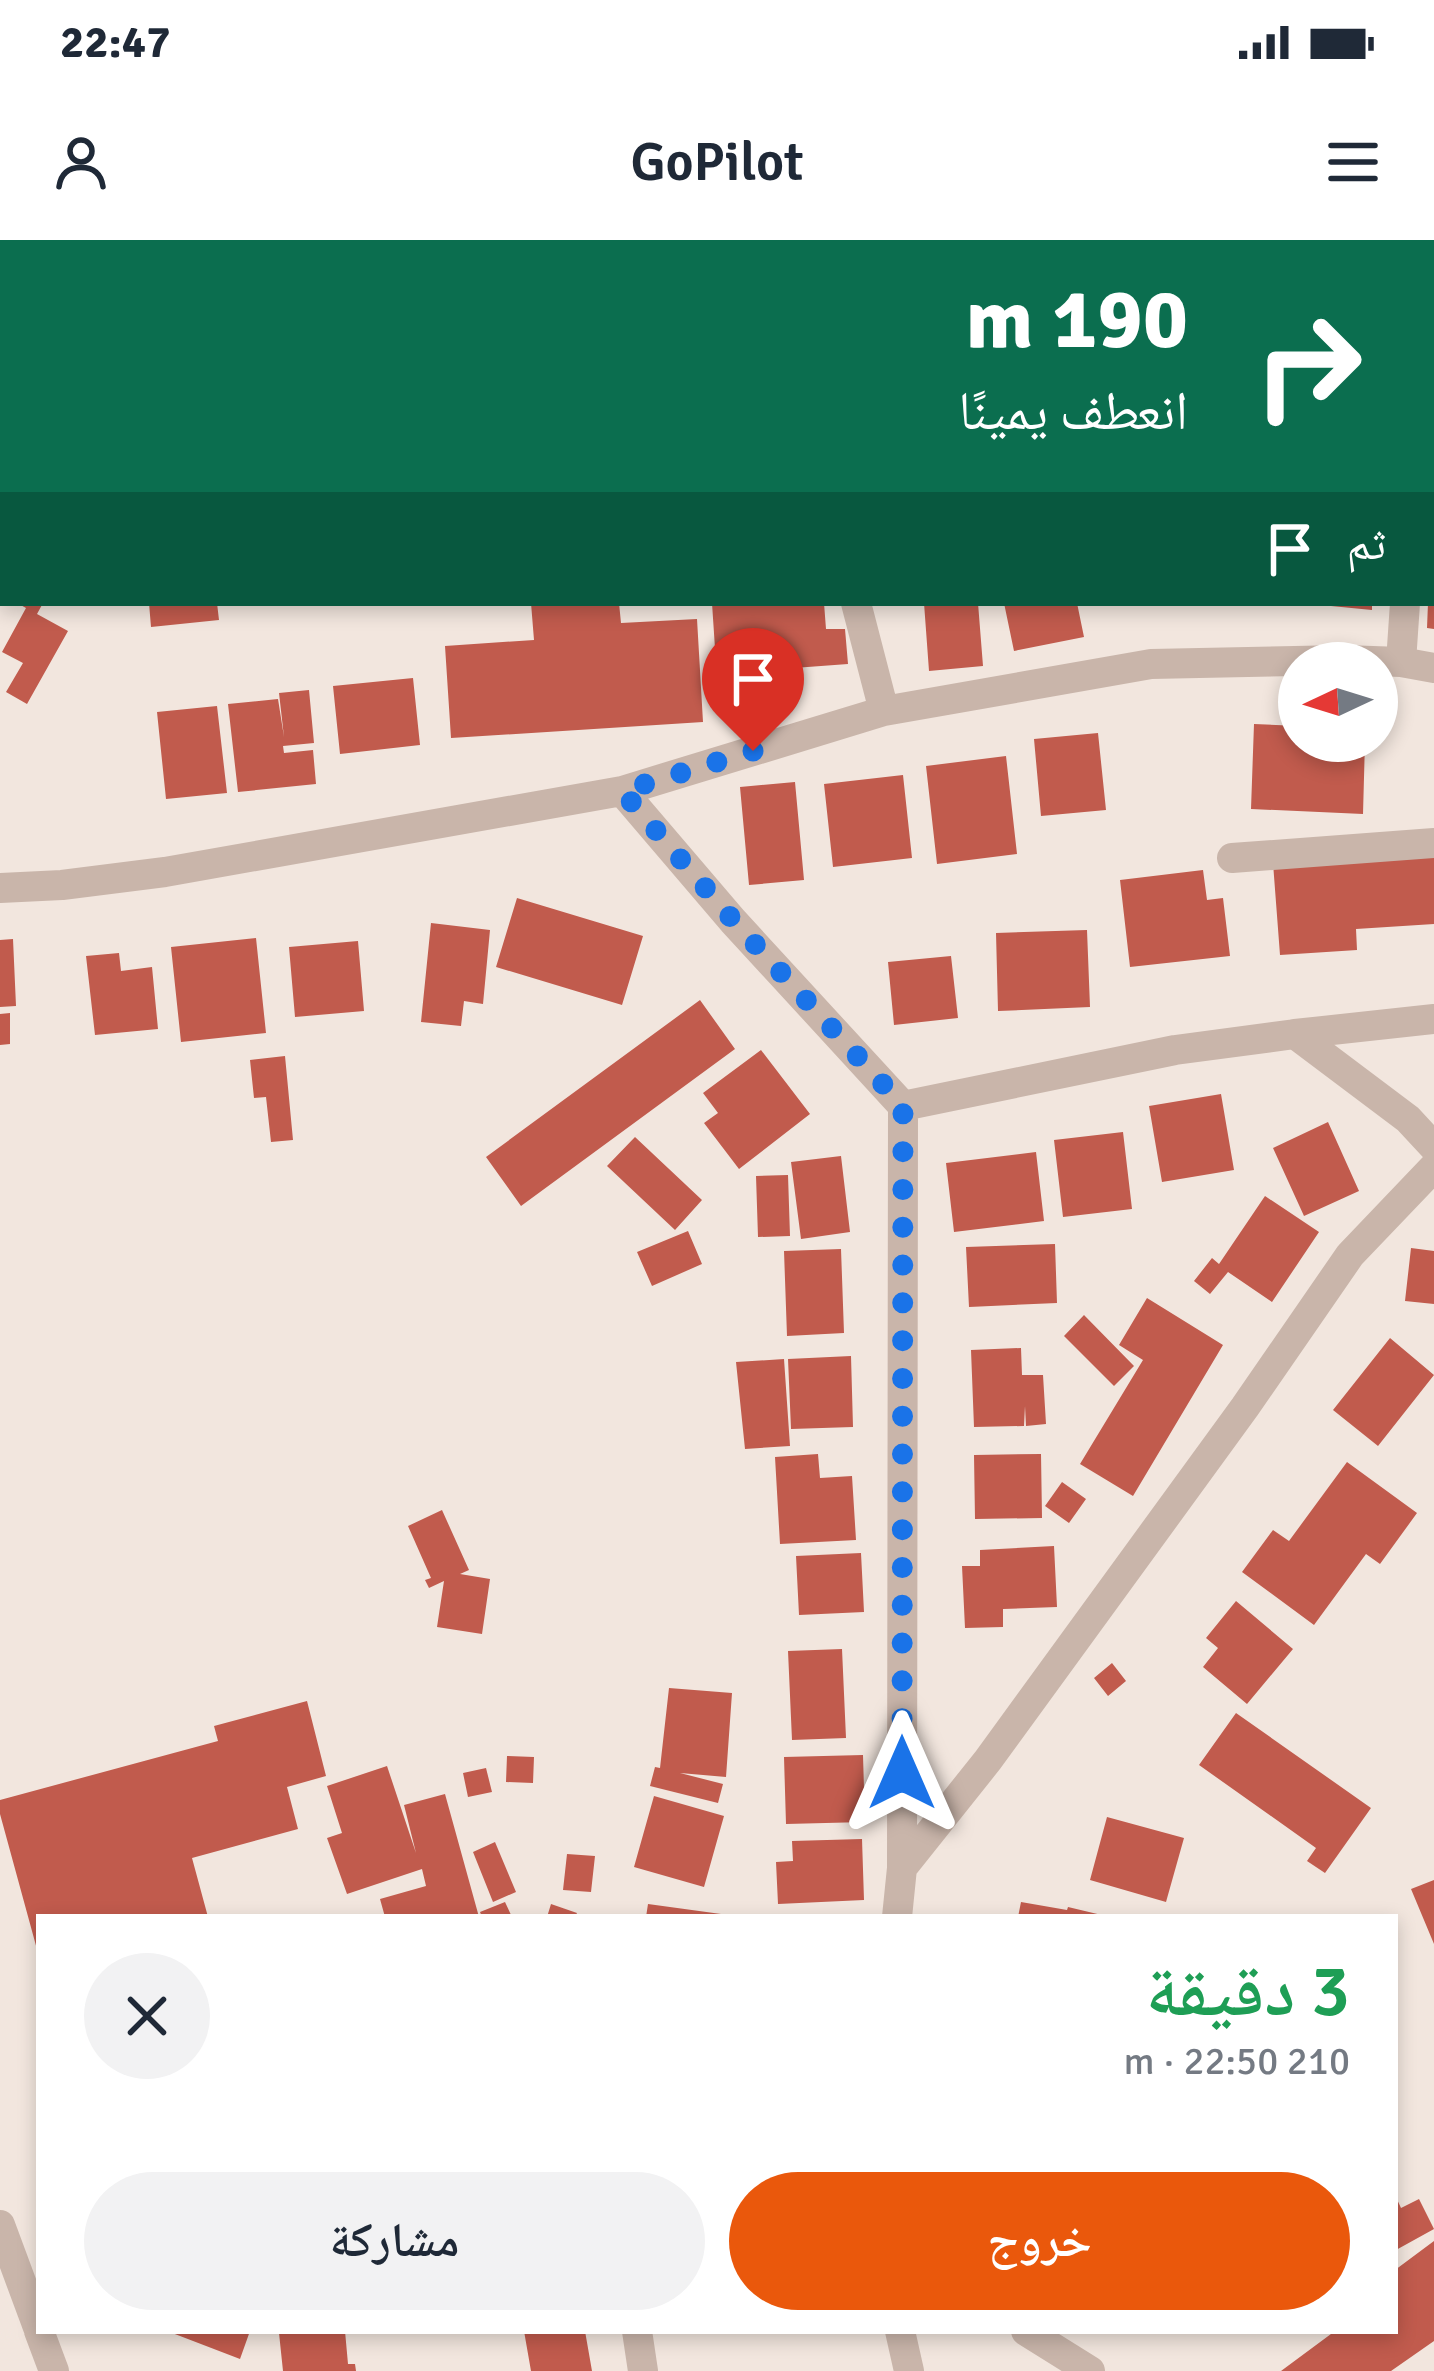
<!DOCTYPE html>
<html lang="ar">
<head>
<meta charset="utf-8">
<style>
  :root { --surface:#fff; --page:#f2f2f3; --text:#1f2937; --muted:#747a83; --accent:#ea580c }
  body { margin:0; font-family:Signika,"Noto Naskh Arabic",sans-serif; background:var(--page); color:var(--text); direction:rtl; height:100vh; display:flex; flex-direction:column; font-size:45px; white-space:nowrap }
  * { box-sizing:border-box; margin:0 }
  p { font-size:39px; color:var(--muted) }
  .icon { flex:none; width:66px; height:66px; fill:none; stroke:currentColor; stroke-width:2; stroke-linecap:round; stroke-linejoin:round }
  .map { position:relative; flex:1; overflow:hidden; direction:ltr }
  .side { position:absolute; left:36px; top:1674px; width:1362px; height:420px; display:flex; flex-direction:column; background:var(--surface); border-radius:0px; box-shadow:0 6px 18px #0003; direction:rtl }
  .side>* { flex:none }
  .guide { position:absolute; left:0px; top:0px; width:1434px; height:366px; box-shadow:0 6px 18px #0003; direction:rtl; background:#0b6e4f; color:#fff; overflow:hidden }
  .needle { width:78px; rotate:266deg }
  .buttons { position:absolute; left:1278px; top:402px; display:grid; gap:24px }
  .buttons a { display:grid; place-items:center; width:120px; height:120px; border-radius:50%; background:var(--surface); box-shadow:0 6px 18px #0003; font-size:60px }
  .pin { position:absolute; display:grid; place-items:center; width:102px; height:102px; color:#fff; margin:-123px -51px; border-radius:50% 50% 50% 0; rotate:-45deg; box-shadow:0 0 12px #0007 }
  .pin .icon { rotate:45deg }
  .me { position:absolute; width:132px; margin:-66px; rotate:0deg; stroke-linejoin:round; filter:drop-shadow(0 0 9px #0008) }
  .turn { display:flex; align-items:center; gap:42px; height:252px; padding:0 48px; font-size:54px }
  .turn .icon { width:156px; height:156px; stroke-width:2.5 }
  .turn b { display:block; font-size:84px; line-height:102px }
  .then { display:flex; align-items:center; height:114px; padding:0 48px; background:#0003; gap:24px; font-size:45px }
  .round { display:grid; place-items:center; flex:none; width:126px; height:126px; border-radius:63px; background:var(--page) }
  .summary { display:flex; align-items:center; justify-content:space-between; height:204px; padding:0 48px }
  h1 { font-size:72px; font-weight:600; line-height:90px; color:#1e9e55 }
  .action { display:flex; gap:24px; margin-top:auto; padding:24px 48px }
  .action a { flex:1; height:138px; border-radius:72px; background:var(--accent); color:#fff; font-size:48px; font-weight:600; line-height:138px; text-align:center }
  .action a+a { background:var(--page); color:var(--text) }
  .status { display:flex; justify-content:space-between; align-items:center; height:84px; padding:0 60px; background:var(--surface); direction:ltr }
  .status svg { height:33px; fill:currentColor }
  header { display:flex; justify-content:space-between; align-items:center; height:156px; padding:0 48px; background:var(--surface); font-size:54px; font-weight:600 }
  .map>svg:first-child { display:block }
  .building { fill:#c15b4d }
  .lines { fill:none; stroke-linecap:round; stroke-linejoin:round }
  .minor { stroke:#c9b5aa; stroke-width:30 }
  .route { stroke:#1a73e8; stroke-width:21; stroke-dasharray:0 37.8 }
</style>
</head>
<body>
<div class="status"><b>22:47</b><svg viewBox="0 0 49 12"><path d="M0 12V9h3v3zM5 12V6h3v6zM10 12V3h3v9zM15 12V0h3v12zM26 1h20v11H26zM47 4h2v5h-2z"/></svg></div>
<header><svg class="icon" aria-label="menu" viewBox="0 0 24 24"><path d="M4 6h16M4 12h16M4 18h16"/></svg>GoPilot<svg class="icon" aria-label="person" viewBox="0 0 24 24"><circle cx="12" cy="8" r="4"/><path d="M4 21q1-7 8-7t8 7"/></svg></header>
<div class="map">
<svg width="1434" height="2131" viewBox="0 0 1434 2131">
  <rect width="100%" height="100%" fill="#f2e6de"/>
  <path class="building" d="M17,363H43L37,374L68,391L27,464L6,452L23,423L2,412L26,368Z
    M149,363H217L219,380L151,387Z
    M531,363H619L621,383L697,379L703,482L451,498L445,406L534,400Z
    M712,363H824L826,389H845L848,424L794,428L796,464L719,469Z
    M924,363H978L983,426L929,431Z
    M1004,363H1077L1084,397L1014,411Z
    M1331,363H1372V370L1331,366Z
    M1428,363H1434V389L1427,388Z
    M413,438L420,505L340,514L333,446Z
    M309,450L314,503L283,506L284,513L313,510L316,544L238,552L228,464L278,459L284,497L279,453Z
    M217,466L227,553L166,559L157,472Z
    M1254,484L1299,486V501H1365L1363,574L1251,569Z
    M1098,493L1106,570L1041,576L1034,499Z
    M1006,516L1017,614L937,624L926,526Z
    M903,535L912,618L833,627L824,544Z
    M795,542L804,640L749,645L740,547Z
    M1434,612V684L1356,689L1357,710L1280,715L1273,623Z
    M1203,630L1207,660L1223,658L1230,716L1130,727L1120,640Z
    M517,658L643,696L622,765L496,727Z
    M431,683L490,690L483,764L464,761L461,786L421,782Z
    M1087,690L1090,767L998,771L996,693Z
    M256,698L266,793L181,802L171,707Z
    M13,699L16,766L0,767V700Z
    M358,701L364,771L295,777L289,707Z
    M119,713L121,731L152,727L158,789L95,795L86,716Z
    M951,716L958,778L894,785L888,722Z
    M700,760L735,809L521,966L486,917Z
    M10,773V804L0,805V774Z
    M761,810L810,874L739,929L704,883L718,873L703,853Z
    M285,816L293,900L271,902L266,857L254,858L250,820Z
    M1221,854L1234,930L1162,942L1149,866Z
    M1328,882L1359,951L1304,976L1273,908Z
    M1123,892L1132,969L1063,977L1054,900Z
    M635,897L702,960L675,990L607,926Z
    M1036,912L1044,981L954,992L946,923Z
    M841,916L850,992L801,999L791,922Z
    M788,935L790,996L758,997L756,936Z
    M1265,956L1319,992L1272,1062L1228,1032L1210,1054L1194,1041L1212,1018L1219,1024Z
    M688,991L702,1024L652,1046L637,1012Z
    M1055,1004L1057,1063L969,1067L966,1007Z
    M1411,1008L1434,1011V1064L1405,1061Z
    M841,1009L844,1093L787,1096L784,1011Z
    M1147,1058L1223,1105L1133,1256L1080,1224L1143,1120L1119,1105Z
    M1084,1075L1134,1126L1114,1146L1064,1096Z
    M1390,1098L1434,1135L1378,1206L1333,1170Z
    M1021,1108L1022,1135H1043L1046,1184L1026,1186L1025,1166L1024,1186L974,1187L971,1110Z
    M851,1116L853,1187L791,1189L788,1119Z
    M784,1119L790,1206L745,1209L736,1122Z
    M818,1214L820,1238L852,1236L856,1300L780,1304L775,1217Z
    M1041,1214L1042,1278L975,1279L974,1215Z
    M1347,1222L1417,1273L1380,1324L1366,1314L1314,1385L1242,1332L1273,1290L1289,1301Z
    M1062,1242L1086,1259L1069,1283L1045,1266Z
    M442,1270L469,1330L460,1334L490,1339L482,1394L437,1387L444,1341L429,1348L425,1340L431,1338L408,1286Z
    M1054,1306L1057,1367L1003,1369V1387L965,1388L962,1326H980V1310Z
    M861,1313L864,1372L799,1375L796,1316Z
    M1236,1361L1293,1409L1247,1464L1203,1427L1218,1408L1206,1398Z
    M842,1409L846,1498L792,1500L788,1411Z
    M1112,1423L1126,1441L1108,1456L1094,1438Z
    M669,1448L732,1453L726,1537L680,1533L723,1544L718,1563L650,1546L655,1527L660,1528Z
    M307,1461L326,1536L287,1547L298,1589L192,1618L208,1677H39L38,1713L0,1574V1560L218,1501L214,1486Z
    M1236,1473L1371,1568L1325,1633L1307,1621L1316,1608L1199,1525Z
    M863,1515L865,1582L786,1584L784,1517Z
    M507,1516L534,1517L533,1543L506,1542Z
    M387,1526L416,1613L404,1565L445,1554L479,1677H385L380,1659L426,1646L422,1629L347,1654L327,1598L342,1593L327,1546Z
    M486,1528L492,1552L468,1557L463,1533Z
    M654,1556L724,1576L704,1647L634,1627Z
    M1107,1577L1184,1598L1166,1662L1090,1640Z
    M862,1599L864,1660L778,1664L776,1622L793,1621L792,1601Z
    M495,1602L516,1652L493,1662L473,1612Z
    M567,1614L595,1616L591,1652L563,1650Z
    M1434,1640V1704L1411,1649Z
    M505,1662L512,1677H482L480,1672Z
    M1021,1662L1067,1670L1068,1667L1110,1677H1018Z
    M551,1664L577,1673L575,1677H547Z
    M648,1664L721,1674V1677H646Z
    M1395,1955L1401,1968L1419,1959L1434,1989L1396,2010Z
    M1434,2001V2101L1391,2131H1281L1335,2091H1395V2030Z
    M167,2091H250L240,2119Z
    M304,2091H345L348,2124H355L356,2131H283L279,2093Z
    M524,2091H585L592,2131H531Z"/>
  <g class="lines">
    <path class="minor" d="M764,0L765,3
      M1431,215L1434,211
      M1401,422L1405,363
      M884,471L1151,424L1344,420L1401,422L1434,428
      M622,551L733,681L903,866L902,1628L897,1677
      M1232,618L1434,603
      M0,648L62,645L165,632L622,551L884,471L856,363
      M1295,794L1434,779
      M903,866L1175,810L1295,794L1408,879L1434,907
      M902,1628L988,1520L1245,1167L1350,1015L1434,927
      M0,1985L39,2090
      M39,2091L54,2131
      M637,2091L643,2131
      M900,2091L909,2131
      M1026,2091L1090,2131"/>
  </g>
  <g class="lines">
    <path class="route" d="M753,511L622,551L733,680L903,866L902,1533"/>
  </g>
</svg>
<div class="buttons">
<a><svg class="needle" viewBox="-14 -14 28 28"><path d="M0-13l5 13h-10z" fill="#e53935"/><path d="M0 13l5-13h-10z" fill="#747a83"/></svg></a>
</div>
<div class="pin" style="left:753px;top:511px;background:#d93025"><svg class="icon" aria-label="arrive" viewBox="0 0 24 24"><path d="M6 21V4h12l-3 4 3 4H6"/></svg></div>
<svg class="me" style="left:902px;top:1533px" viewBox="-20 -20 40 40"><path d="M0-17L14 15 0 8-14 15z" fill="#1a73e8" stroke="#fff" stroke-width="4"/></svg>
<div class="guide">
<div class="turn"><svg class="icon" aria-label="right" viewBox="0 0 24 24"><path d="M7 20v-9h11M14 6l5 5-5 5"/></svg><div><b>190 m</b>انعطف يمينًا</div></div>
<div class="then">ثم<svg class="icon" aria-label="arrive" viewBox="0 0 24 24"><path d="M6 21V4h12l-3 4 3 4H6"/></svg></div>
</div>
<section class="side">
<div class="summary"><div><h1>3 دقيقة</h1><p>210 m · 22:50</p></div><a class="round"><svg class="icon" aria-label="close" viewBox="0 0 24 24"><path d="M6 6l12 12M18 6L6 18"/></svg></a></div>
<div class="action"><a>خروج</a><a>مشاركة</a></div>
</section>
</div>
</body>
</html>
